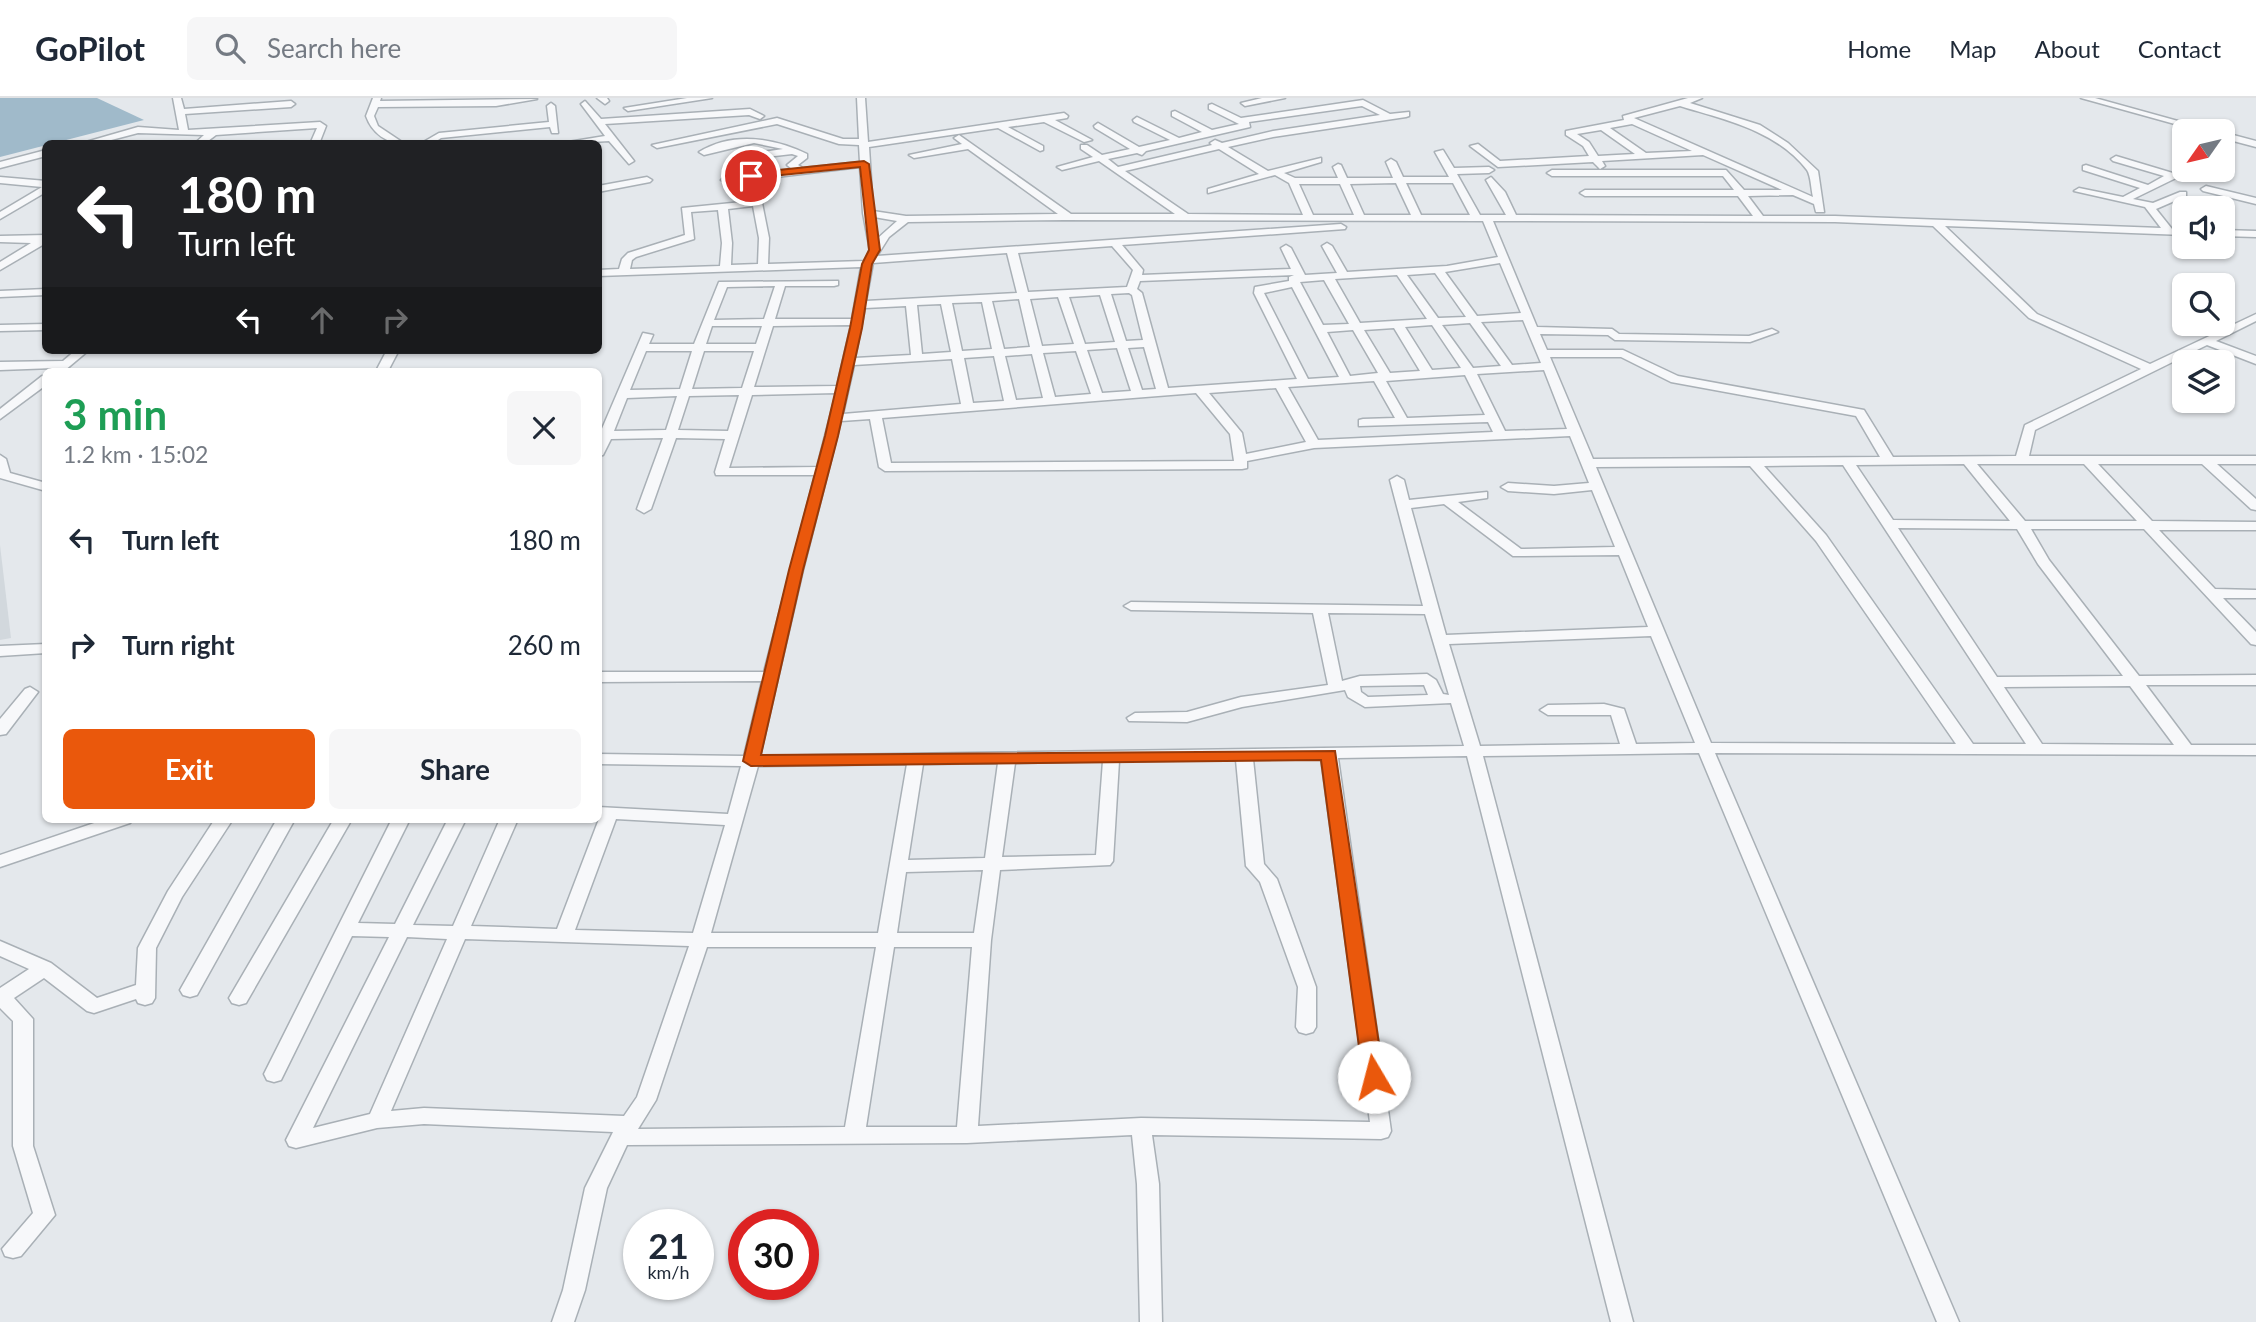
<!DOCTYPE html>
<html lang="en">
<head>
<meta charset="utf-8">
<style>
  :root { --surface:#fff; --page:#f6f6f7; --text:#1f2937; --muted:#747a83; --line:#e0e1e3; --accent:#ea580c }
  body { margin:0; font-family:Lato,sans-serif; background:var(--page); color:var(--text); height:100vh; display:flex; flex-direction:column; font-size:26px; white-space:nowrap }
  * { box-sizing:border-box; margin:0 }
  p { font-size:23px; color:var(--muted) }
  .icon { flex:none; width:38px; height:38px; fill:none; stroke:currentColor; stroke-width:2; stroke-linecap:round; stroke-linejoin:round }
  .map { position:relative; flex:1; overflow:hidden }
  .sheet { position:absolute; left:42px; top:270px; width:560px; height:455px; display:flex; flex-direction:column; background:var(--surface); border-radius:10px; box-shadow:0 2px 5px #0004 }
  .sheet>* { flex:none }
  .guide { position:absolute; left:42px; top:42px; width:560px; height:214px; border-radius:10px; box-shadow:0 2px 5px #0004; background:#202124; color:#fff; overflow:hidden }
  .needle { width:46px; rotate:236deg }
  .fabs { position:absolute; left:2172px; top:21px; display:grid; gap:14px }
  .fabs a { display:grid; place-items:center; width:63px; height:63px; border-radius:10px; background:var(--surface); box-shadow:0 2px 5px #0004; font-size:35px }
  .speed { position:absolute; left:623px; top:1111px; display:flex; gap:14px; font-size:35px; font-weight:700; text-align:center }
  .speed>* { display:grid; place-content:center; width:91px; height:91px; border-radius:50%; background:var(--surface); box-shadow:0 2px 5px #0004; line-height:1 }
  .speed small { font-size:18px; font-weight:400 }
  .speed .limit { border:10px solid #d22; background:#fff; color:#111 }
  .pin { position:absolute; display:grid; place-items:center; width:60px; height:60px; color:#fff; margin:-30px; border:4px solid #fff; border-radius:50%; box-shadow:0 2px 7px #0007 }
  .me { position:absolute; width:77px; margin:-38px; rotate:352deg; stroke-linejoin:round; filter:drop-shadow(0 0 5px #0008) }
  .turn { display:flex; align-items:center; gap:24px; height:147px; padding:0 21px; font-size:32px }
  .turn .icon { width:91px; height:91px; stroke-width:2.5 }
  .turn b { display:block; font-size:49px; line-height:60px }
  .lanes { display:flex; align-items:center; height:66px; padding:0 21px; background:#0003; justify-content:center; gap:35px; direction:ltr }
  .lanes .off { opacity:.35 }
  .round { display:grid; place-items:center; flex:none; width:74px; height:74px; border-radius:10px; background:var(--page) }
  .overview { display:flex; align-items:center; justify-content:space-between; height:119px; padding:0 21px }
  h1 { font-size:42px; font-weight:700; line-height:52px; color:#1e9e55 }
  .primary-button { display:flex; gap:14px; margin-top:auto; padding:14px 21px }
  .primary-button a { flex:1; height:80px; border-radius:10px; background:var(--accent); color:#fff; font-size:28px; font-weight:700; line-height:80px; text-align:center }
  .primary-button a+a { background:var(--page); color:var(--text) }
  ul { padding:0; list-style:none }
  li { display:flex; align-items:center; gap:21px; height:105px; padding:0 21px }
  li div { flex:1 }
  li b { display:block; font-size:26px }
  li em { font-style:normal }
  header { display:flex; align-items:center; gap:42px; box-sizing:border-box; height:98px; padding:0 35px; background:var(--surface); border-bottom:2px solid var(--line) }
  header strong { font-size:33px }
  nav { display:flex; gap:38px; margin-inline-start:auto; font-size:24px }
  .search { width:490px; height:63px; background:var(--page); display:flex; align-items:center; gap:18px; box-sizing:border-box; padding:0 24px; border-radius:10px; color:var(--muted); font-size:26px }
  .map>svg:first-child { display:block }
  .built { fill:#d2d8dd }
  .water { fill:#a0baca }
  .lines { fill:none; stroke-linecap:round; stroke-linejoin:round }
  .street-casing { stroke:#a9b0b6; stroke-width:3 }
  .street { fill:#f7f8fa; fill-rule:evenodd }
  .route { fill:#ea580c; stroke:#983908; stroke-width:2 }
</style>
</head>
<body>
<header>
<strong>GoPilot</strong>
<div class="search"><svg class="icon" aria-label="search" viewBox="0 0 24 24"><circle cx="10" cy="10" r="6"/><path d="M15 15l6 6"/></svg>Search here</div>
<nav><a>Home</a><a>Map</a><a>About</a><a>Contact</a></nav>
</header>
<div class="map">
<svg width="2256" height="1224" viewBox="0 0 2256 1224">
  <rect width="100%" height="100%" fill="#e4e8ec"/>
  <path class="built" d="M0,447L11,540L0,542Z"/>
  <path class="water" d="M0,0H97L144,22L0,59Z"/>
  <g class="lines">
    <defs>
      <path id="street" d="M173,0H181L184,11L291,3L295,6L291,9L185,16L188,32L320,24L326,28L319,46H310L317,30L216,37L204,46H194L204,37L138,35L96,46H79L138,29L179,32Z
        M373,0H381L380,3L537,1L496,8L378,9L374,18L378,28L405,46C387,46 372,35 366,18Z
        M597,0H607L609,3L605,6Z
        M687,0H712L628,13L624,10Z
        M857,0H865L868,44L1064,15L1068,18L1067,20L1055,22L1092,42L1084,44L1044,24L1008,29L1043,48V52L1040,53L998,30L869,49L873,113L906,118L1058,116L968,51L914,60L909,57L962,46L954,40L959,37L1071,116H1175L1099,63L1062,72L1057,69L1093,59L1081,51V47H1087L1102,57L1130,51L1095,30L1094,28L1098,25L1139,49L1170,42L1134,24L1133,22L1137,19L1179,40L1202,34L1172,18V14L1175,13L1212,32L1239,26L1209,11V7L1212,6L1241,20L1363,2L1390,16L1409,14V18L1406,19L1273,39L1228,49L1268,73L1321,60V64L1284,75L1295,80H1338L1333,69L1338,66L1341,67L1347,80H1393L1386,64L1391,61L1396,64L1403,79H1449L1435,54L1443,52L1454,70L1489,69L1494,72L1489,75L1457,76L1480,117H1506L1486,82L1491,79L1505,94L1516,117L1753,118L1738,98H1585L1580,95L1585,92H1734L1723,78H1552L1547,75L1552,72H1726L1744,92H1782L1703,57L1602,63L1605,68L1600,71L1593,64L1498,69L1470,48L1478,46L1500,63L1589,58L1583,48L1566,37V33L1624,22L1623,18L1688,0H1702L1690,5L1760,27L1788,45L1818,73L1824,114H1816L1814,106L1793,97L1748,98L1763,118H1835L2161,130L2145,109L2074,93L2079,90L2123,99L2140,90L2083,72V68L2086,67L2148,87L2164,78L2113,63L2111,61L2116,58L2176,76V80L2133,101L2153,105L2180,94H2186V98L2156,111L2172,131H2184V137L1945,128L2037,216L2150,266L2256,216V223L2216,243L2256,258V266L2207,247L2035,332L2029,358H2256V366H2217L2256,401V412L2251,411L2202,366H2098L2152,423L2256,424V432H2159L2215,491L2256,492V500H2223L2256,534V547L2251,546L2144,431H2031L2049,462L2139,578L2256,577V587H2146L2191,647H2256V657L1715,655L1959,1224H1937L1699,655L1483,658L1633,1224H1611L1467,658L1338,660L1391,1033L1388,1039L1381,1041L1152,1037L1159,1086L1162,1224H1140L1137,1086L1132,1037L967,1045L627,1047L607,1090L585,1192L574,1224H552L563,1192L585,1090L613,1034L424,1026L377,1030L296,1050L289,1048L286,1042L389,839L352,838L281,982L274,984L267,982L264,976L392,721H410L358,825L395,826L448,721H466L413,827L453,828L500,721H518L471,828L557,831L599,721L598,709L728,716L741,668L598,666V656L744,658L762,583L598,584V574H764L815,377H716L715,374L725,341L676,340L651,411L644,415L637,411L663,340L611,341L603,357L598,358V340L643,235L653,237L649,246H694L719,184L838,183V187L834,188H785L775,221H852L861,169L598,178V172L619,171L622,161L628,155L685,137L682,110L752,103L749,90L754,87L759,90L769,140L768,166L864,163L870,153L863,115L860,69L726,85L721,82L723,80L792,71L787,67L798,58L792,56L733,63L731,61L736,58L783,51L754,45L704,57L699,54C733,33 774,40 807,56V60L798,67L803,70L860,64L859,47L839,46L777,26L657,50L652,47L777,20L843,41H859ZM1362,8L1380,17L1273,33L1222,45L1215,42L1210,45L1212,47L1118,69L1108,61L1137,55L1142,57L1146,53L1250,29L1249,24ZM1680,8C1725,22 1776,32 1807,72C1811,78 1811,91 1813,99L1634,20ZM1632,26L1692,53L1646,55L1610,30ZM1601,32L1635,56L1598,58L1589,44L1577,36ZM1219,51L1259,76L1208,91V95L1275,77L1289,85L1303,117L1188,116L1125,73ZM1396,85L1411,117H1364L1350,86ZM1406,85H1453L1470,117H1421ZM1299,86H1340L1354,117H1313ZM753,108L759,140L758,166L731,167L732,145L728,111ZM718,112L722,145L720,168L630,171L632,162L636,159L694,141L691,114ZM874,119L897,123L878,140ZM1064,122L1483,123L1498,159L1447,168L1347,174L1332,148L1327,145L1322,148L1337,175L1305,177L1291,150L1286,147L1281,150L1291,171L1142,177L1143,172L1122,147L1345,131L1346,129L1341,126L877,158L889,139L908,124ZM1493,123L1835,124L1933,128L2029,220L2141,271L2025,327L2016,358L1893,359L1864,312L1678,278L1623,252H1547L1540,236L1608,237L1615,242L1750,244L1778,234L1772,231L1749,238L1619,236L1612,231L1537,229ZM1112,148L1133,172L1127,189L1028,194L1018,155ZM1007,155L1017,195L866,203L873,165ZM1500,165L1521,215L1477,218L1445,174ZM1435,175L1466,219L1438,220L1407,177ZM1294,177L1289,179V183L1255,189L1254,195L1297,281L1168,290L1142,195L1137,191L1140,183ZM1397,177L1427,221L1360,225L1335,181ZM1324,182L1349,226L1323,227L1300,184ZM775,188L764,221L714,222L727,189ZM1292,189L1339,279L1308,281L1264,195ZM1129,195L1132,197L1143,242L1126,243L1111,196ZM1100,197L1115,244L1085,246L1069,199ZM1058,199L1074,246L1042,248L1030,201ZM1019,201L1030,249L1004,251L992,203ZM982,204L992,251L962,253L952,205ZM941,206L951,254L922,256L917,207ZM906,208L911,257L855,260L865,210ZM1523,222L1541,265L1512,267L1481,224ZM1470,225L1501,268L1473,270L1442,227ZM851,227L837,288L754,289L773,228ZM1432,227L1461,270L1432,272L1405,229ZM712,228H762L756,246H706ZM1394,230L1420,273L1390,275L1364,232ZM1353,232L1378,275L1350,278L1327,234ZM1144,249L1156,291L1142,292L1128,250ZM1117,250L1131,293L1102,295L1087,252ZM646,253H692L680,291L630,292ZM704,253H754L742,290L692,291ZM1076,253L1091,296L1055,299L1043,255ZM1032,256L1043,300L1016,302L1005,258ZM994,258L1004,303L973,305L964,260ZM1550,259H1621L1671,284L1856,318L1880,359L1593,361ZM952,261L961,306L843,316L854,267ZM1544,272L1567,331L1505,333L1477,276ZM1465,277L1485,317L1407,320L1386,283ZM1374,283L1395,320L1363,321L1359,322V328L1488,324L1493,334L1318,342L1288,289ZM1276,290L1306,344L1246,356L1242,335L1209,295ZM836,295L817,369L729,370L752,297ZM1196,295L1230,336L1234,363L891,365L882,320ZM739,297L728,333L678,332L689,298ZM677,298L666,332L614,333L627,300ZM870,321L879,369L885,373L1242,371L1247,370V363L1314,350L1570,338L1589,385L1554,388L1508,385L1501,389L1508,393L1554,396L1592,392L1615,449L1521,451L1458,404L1487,400V394L1409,402L1404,382L1397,378L1390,382L1423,508L1131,504L1124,508L1131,512L1313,515L1328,587L1241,599L1187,614L1135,615L1127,620L1129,623L1187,624L1242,609L1345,592L1348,599L1365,609L1451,605L1464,648L760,658L803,472L841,323ZM1964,366L2010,423L1893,422L1856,367ZM1977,366H2084L2137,423H2025ZM1843,367L2026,646H1973L1826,437L1764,368ZM1750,368L1816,443L1956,646L1711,645L1596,369ZM1444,406L1513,458L1619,457L1648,529L1446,537L1411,410ZM1898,430L2017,431L2038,466L2123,578L1997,579ZM1328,515L1425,516L1449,597L1443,596L1436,582L1427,576L1360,578L1342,583ZM1651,538L1695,645L1636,646L1624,611L1604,606L1548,607L1540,612L1548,617H1611L1620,646L1480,648L1449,546ZM1424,587L1428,597L1368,599L1361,594L1360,588ZM2130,588L2174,647L2042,646L2004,589ZM1321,660L1370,1024L1141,1020L978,1028L991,842L1000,772L1110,767L1113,763L1119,663L1236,662L1246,768L1260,784L1298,889L1296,929L1299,934L1306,936L1313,934L1316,929V889L1277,781L1264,766L1253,661ZM1103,663L1096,757L1002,759L1015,665ZM998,665L985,760L908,762L923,666ZM907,666L878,835H711L758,668ZM616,721L725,727L693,835L575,832ZM983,772L974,835H897L906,774ZM407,839L447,841L370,1016L313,1030ZM465,841L689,848L637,999L624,1018L424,1010L391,1013ZM707,849H876L845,1029L638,1031L656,1002ZM894,849H972L957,1029H866Z
        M1262,0H1285L1245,8L1241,5Z
        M2081,0H2095L2214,33H2200Z
        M585,3L601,21L750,11L764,18L760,21L749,17L605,26L634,63L629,66L609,43L556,46L605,38L581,6Z
        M551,5L555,8L558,35H552L550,29L441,40L432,46H420L439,35L549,24L547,8Z
        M2222,34L2256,43V49L2222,40Z
        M46,52V58L0,70V64Z
        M0,79L46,83V94L0,121V114L42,89L0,85Z
        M647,79L652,82L650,84L598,94V88Z
        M2206,88L2256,100V106L2203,93L2201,91Z
        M2222,132L2256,133V139L2222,138Z
        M46,137V145L0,172V164L31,145L0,144V138Z
        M46,191V197L0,199V193Z
        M46,226V232L0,233V227Z
        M76,252H89L64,273H53L54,270L0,272V264L63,263Z
        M387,252H399L388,273H376Z
        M42,278H46V287L0,321V311Z
        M0,357L6,361L10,375L46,385V393L0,380Z
        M46,546V555L0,558V548Z
        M30,589L38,594L6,636L0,637V621L25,591Z
        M106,721H133L130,725L0,769V757Z
        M215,721H233L182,799L156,850L155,900L152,905L145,907L138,905L136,901L94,915L87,913L44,880L14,900L33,921V1048L55,1117L21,1158L13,1160L5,1158L2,1151L33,1115L13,1048V923L0,910V890L29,871L0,858V843L51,865L97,900L136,887L138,850L168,793Z
        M277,721H295L197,897L190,899L183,897L180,892Z
        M334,721H352L246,905L239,907L232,905L229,900L232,895Z"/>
    </defs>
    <use href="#street" class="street-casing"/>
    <use href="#street" class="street"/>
  </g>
  <path class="route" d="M864,63L869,66L880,152L872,166L862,230L838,338L803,472L761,657L1335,653L1384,979L1381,985L1374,987L1366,985L1363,979L1321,662L751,668L743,663L789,472L825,338L850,230L862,166L869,152L860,69L751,80L746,78L751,75Z"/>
</svg>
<div class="fabs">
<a><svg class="needle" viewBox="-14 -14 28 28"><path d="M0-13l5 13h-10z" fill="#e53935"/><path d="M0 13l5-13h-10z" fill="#747a83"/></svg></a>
<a><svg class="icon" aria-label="sound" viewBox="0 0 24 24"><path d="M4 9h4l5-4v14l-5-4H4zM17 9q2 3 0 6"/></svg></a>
<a><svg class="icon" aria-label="search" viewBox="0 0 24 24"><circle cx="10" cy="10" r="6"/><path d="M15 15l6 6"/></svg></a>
<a><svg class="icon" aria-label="layers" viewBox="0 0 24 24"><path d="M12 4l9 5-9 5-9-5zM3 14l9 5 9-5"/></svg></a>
</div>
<div class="speed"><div>21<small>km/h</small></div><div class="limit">30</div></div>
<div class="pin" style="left:751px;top:78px;background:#d93025"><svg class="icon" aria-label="arrive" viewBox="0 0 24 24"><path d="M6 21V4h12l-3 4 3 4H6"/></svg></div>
<svg class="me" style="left:1374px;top:979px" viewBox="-20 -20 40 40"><circle r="19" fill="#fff"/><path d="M0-13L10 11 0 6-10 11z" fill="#ea580c"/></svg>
<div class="guide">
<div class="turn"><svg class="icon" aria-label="left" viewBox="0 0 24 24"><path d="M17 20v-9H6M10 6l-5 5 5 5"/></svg><div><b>180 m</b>Turn left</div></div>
<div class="lanes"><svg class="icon" aria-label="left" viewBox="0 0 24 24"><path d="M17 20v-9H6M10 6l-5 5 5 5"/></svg><svg class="icon off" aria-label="ahead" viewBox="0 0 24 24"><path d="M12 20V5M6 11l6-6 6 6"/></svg><svg class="icon off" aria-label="right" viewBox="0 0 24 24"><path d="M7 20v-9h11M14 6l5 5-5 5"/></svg></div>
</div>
<section class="sheet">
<div class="overview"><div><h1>3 min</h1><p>1.2 km · 15:02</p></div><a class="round"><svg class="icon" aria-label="close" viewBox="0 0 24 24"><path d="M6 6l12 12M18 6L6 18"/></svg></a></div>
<ul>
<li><svg class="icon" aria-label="left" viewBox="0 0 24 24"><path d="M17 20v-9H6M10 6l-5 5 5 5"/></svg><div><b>Turn left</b></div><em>180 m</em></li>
<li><svg class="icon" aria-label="right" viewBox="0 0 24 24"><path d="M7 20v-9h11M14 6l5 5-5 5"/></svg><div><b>Turn right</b></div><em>260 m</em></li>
</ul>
<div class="primary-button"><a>Exit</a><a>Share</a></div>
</section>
</div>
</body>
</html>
